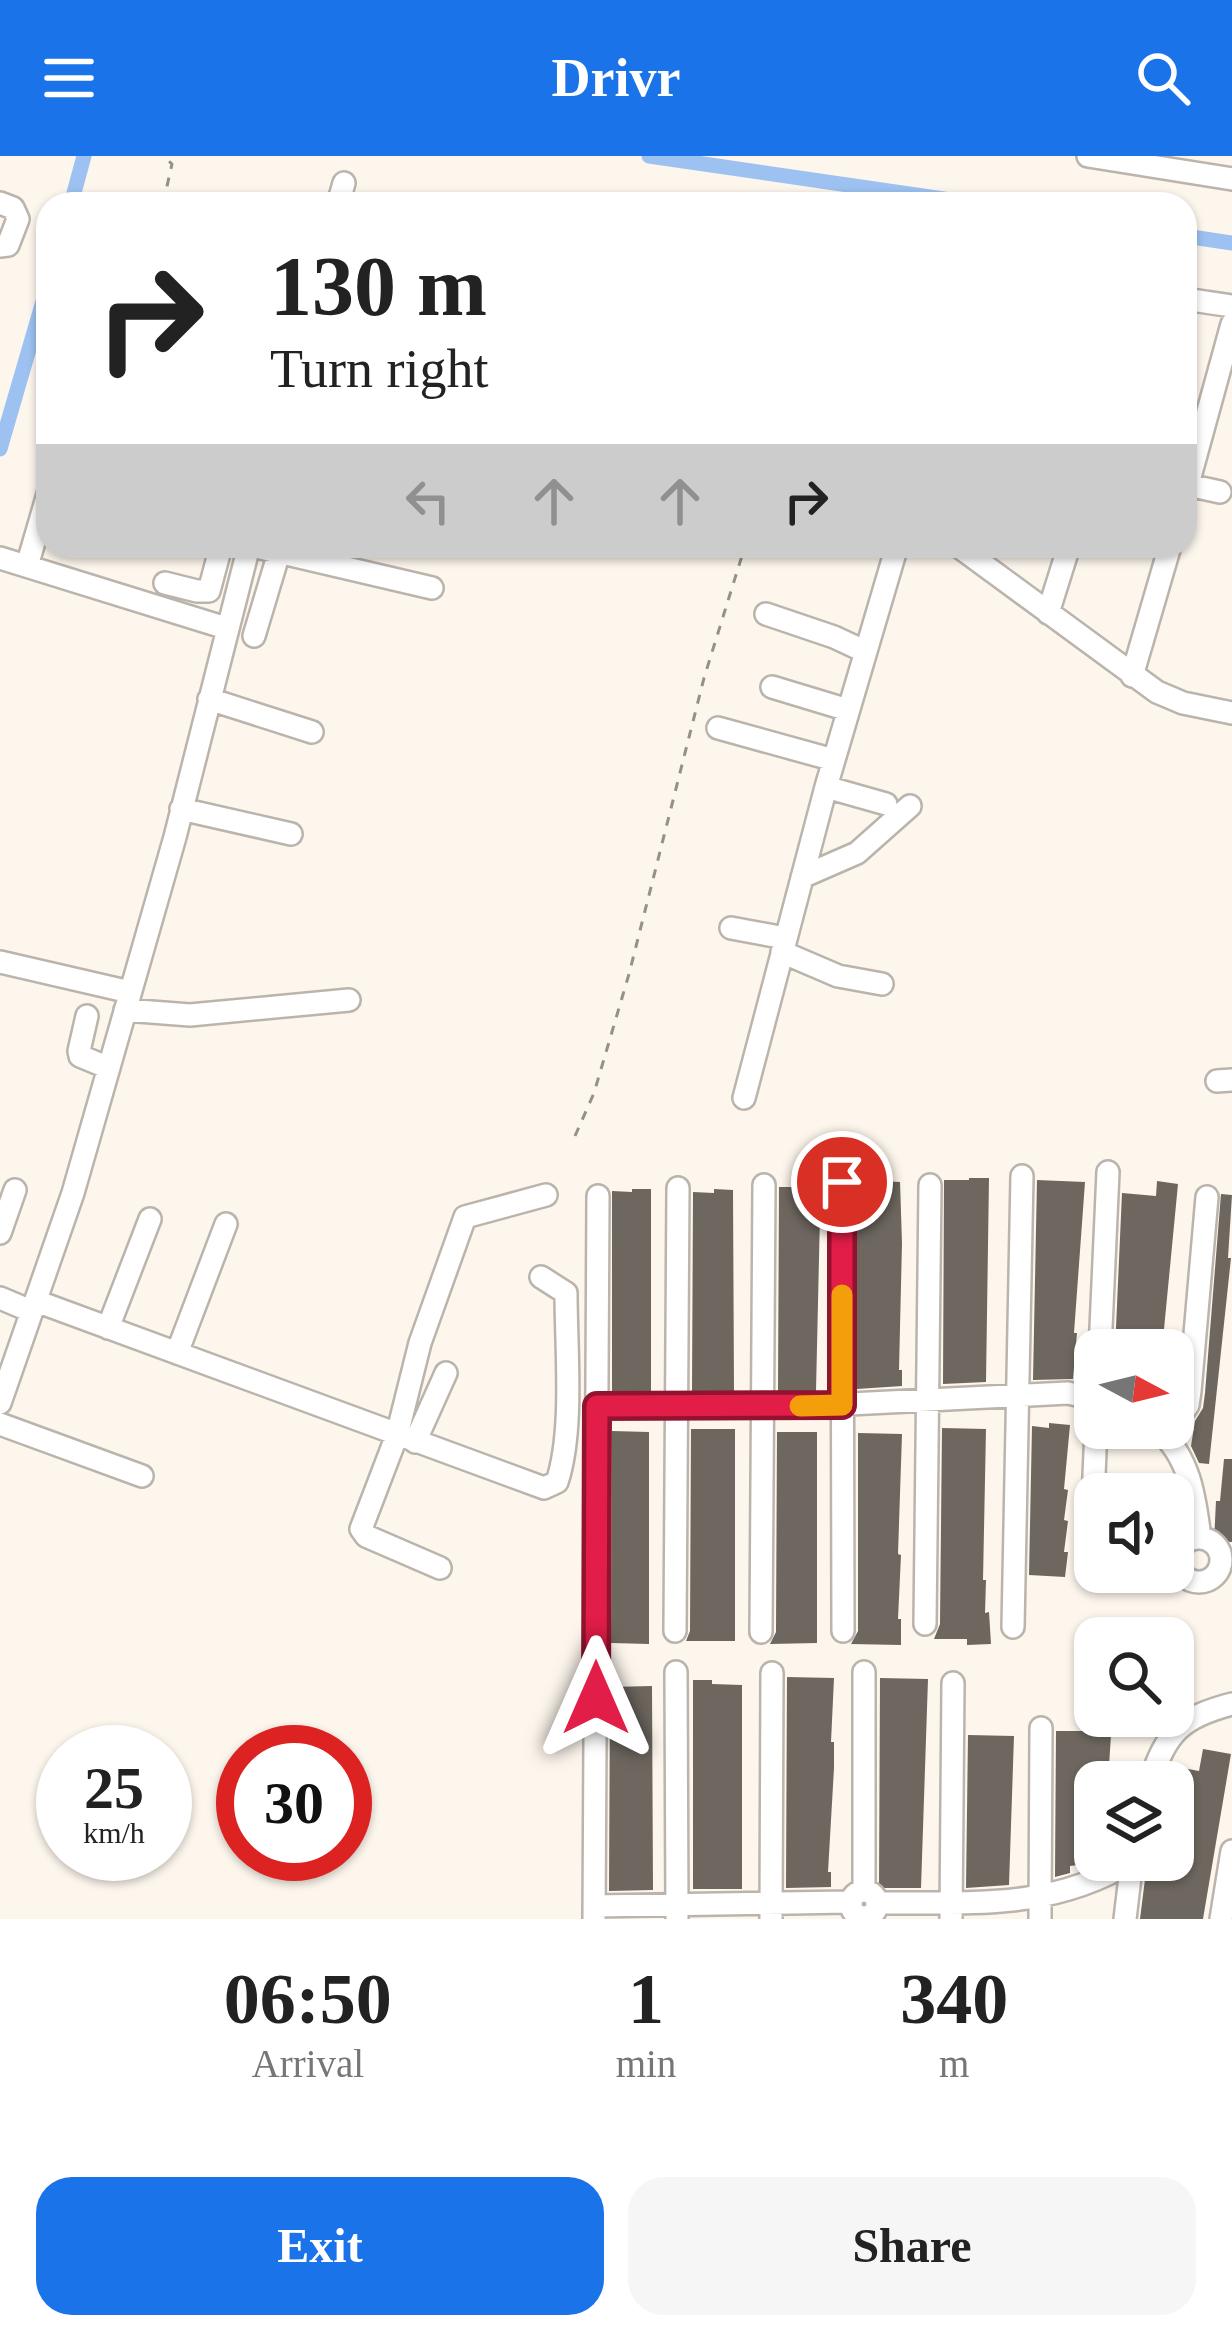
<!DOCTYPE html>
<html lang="en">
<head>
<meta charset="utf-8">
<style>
  :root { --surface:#fff; --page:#f6f6f6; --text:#222; --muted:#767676; --accent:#1a73e8 }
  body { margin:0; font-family:"Times New Roman",serif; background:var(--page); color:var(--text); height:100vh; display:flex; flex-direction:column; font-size:45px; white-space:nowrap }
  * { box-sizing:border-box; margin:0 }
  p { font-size:39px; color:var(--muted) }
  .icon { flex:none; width:66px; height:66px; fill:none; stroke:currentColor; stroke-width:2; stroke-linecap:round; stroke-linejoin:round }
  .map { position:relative; height:1763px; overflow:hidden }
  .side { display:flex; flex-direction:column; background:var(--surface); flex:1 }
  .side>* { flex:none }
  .top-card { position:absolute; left:36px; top:36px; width:1161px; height:366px; border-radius:36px; box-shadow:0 3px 9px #0004; background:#fff; color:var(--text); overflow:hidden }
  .needle { width:78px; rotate:97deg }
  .fabs { position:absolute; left:1074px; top:1173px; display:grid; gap:24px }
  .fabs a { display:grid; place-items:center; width:120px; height:120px; border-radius:24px; background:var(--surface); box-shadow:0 3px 9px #0004; font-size:60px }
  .speed { position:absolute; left:36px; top:1569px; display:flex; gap:24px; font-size:60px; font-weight:700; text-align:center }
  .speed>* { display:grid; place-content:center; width:156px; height:156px; border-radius:50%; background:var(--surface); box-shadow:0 3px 9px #0004; line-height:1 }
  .speed small { font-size:30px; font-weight:400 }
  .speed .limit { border:18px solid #d22; background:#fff; color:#111 }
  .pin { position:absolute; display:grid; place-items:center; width:102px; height:102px; color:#fff; margin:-51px; border:6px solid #fff; border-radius:50%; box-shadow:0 3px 12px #0007 }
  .me { position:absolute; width:132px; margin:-66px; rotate:0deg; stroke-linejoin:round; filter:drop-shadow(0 0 9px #0008) }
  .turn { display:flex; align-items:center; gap:42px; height:252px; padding:0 36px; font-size:54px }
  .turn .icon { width:156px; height:156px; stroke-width:2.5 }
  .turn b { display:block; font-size:84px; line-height:102px }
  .lanes { display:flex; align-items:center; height:114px; padding:0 36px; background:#0003; justify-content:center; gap:60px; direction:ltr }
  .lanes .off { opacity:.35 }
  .eta { display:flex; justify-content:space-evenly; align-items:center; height:204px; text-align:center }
  .eta b { font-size:72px; font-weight:600; line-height:84px }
  .button { display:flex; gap:24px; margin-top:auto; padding:24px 36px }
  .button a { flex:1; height:138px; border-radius:36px; background:var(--accent); color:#fff; font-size:48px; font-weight:600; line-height:138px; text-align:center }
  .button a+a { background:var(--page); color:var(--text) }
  header { display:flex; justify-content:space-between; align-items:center; height:156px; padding:0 36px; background:var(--accent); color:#fff; font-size:54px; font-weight:600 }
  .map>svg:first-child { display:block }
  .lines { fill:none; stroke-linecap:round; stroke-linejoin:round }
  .canal { stroke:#9dc2f1; stroke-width:15 }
  .building { fill:#6d675f }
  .minor-casing { stroke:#bbb4ac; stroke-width:26 }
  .path { stroke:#94908a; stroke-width:3; stroke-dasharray:9 9; stroke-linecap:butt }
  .minor { stroke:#fff; stroke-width:21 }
  .route-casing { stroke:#92132f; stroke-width:30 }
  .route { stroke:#e11d48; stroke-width:21 }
  .slow { stroke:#f59e0b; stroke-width:21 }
</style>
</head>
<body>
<header><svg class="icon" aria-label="menu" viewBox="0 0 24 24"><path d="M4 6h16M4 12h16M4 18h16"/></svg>Drivr<svg class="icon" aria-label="search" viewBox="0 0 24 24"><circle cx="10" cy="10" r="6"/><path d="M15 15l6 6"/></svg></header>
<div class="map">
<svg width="1232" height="1763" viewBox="0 0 1232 1763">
  <rect width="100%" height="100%" fill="#fdf6ed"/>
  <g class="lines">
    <path class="canal" d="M649,0L978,48
      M71,48L84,0
      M1185,80L1232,87
      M0,293L48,128"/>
  </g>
  <path class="building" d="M969,1022H989L986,1226L943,1228L944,1024H969Z
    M1037,1024L1085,1026L1074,1177H1077L1073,1223L1033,1224Z
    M881,1025L900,1026L902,1087L899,1214H902V1230L857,1233V1027L881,1028Z
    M1157,1025L1178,1028L1162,1194H1115L1122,1037L1156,1040Z
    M799,1028L818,1029L817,1058H820L816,1235H778L779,1031H799Z
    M632,1033H651V1235H612V1035L632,1036Z
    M714,1033L733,1034L734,1235H692L693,1036L714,1037Z
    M1221,1038L1232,1039L1228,1102H1231L1209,1308L1199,1307L1191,1290L1195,1265L1203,1252L1205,1237Z
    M1049,1267L1070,1269L1064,1333L1068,1334L1064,1364L1068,1365L1064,1396H1068L1065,1421L1029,1419L1032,1270L1049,1272Z
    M942,1272L986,1273L983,1424H986L985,1457L989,1456L991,1488L967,1489V1483H934L940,1468Z
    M691,1273H735V1485H686L690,1475Z
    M612,1275L649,1276V1488L611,1487Z
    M777,1276H817V1487L770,1488L776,1476Z
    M858,1277L902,1278L898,1398L901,1399L898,1463H901V1489L851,1488L858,1475Z
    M1224,1303H1232V1386L1214,1385L1216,1345H1220Z
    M787,1521L834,1522L831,1586H834V1612L828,1716H831V1731L786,1732Z
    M880,1522L928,1523L921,1732H879Z
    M693,1524H712V1528L742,1529V1733H693Z
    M652,1530L653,1734L609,1735L610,1531Z
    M1088,1563H1112L1108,1626H1095V1707L1070,1710V1717L1055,1721L1056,1575H1088Z
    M968,1579L1014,1580L1009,1729L966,1732Z
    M1203,1593L1231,1598L1203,1763H1140L1147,1707L1173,1712V1626H1166L1170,1614L1172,1610L1199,1615Z"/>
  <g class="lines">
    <defs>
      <path id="minor" d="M1088,0L1232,23
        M0,47L13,52L18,63L8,89L0,90
        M338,48L344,27
        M1185,143L1232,150
        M1188,329L1220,336
        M1185,339L1232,168
        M252,390L432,432
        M958,390L1157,536L1183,547L1232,557
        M0,402L226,472
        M27,410L48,338
        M165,427L197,435H209L221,390
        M1048,457L1069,390
        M766,458L834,481L864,495
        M254,480L281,390
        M1132,520L1170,390
        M772,531L848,554
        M209,543L312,576
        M718,572L834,604
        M826,631L886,648
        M181,653L291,678
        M802,721L857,697L910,650
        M731,772L785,782
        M782,796L838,820L882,828
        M0,806L130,836
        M125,854L190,859L349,844
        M87,860L79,895L80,900L109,912
        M1217,925L1232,924
        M744,942L826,631L897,390
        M842,1026L843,1475
        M0,1077L15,1034
        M0,1142L31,1155
        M36,1145L544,1332L557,1326C574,1275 566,1193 566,1137L541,1121
        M108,1172L150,1063
        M1100,1194L1108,1016
        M177,1197L226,1068
        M0,1247L73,1037L175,681L249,390
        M597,1250H810L1068,1237L1095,1243
        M0,1268L142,1320
        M1173,1270L1188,1249L1190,1235L1207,1041
        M1156,1272C1190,1300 1195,1342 1200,1382
        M415,1286L446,1217
        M1177 1404a22 22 0 1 1 44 0a22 22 0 1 1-44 0Z
        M1091,1391L1096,1272
        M440,1412L366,1380L361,1373L397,1279L420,1187L465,1061L546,1039
        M925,1468L930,1029
        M1013,1471L1022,1020
        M675,1475L678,1032
        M761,1476L764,1029
        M676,1516L677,1761
        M1150,1626C1166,1576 1182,1561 1232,1548
        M864,1734V1516
        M851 1748a13 13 0 1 1 26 0a13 13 0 1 1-26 0Z
        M878,1747C970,1746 1050,1755 1132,1705
        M594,1750L850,1746
        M594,1763L598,1040
        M771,1763L772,1517
        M951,1763L953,1527
        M1040,1763L1041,1572
        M1125,1763L1132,1704
        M1221,1763L1232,1695"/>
    </defs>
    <use href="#minor" class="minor-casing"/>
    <path class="path" d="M163,48L172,8L163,0
      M575,980L594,937L629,818L704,522L745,390"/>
    <use href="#minor" class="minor"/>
  </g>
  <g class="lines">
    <defs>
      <path id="route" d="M596,1542L597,1250L842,1249V1026"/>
    </defs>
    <use href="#route" class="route-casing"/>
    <use href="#route" class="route"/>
    <path class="slow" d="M800,1250L842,1249V1139"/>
  </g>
</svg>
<div class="fabs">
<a><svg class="needle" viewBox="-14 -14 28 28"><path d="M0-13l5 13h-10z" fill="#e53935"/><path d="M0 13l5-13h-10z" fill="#767676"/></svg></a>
<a><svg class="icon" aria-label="sound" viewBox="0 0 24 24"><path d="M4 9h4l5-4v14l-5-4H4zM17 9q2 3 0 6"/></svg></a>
<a><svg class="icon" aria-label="search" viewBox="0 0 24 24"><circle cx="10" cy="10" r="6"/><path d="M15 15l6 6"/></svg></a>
<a><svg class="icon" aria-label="layers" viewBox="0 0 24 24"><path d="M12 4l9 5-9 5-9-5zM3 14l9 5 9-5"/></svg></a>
</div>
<div class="speed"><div>25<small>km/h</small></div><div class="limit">30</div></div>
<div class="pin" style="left:842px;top:1026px;background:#d93025"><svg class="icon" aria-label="arrive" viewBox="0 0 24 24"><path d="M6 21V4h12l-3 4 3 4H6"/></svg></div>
<svg class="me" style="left:596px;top:1542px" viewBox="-20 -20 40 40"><path d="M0-17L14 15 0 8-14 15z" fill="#e11d48" stroke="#fff" stroke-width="4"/></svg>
<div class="top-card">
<div class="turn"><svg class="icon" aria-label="right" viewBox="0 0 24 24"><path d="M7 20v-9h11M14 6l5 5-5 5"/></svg><div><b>130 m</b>Turn right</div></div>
<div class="lanes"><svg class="icon off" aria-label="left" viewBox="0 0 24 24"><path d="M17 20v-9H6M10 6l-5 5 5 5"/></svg><svg class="icon off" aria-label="ahead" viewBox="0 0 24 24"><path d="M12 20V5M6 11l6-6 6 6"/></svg><svg class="icon off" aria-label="ahead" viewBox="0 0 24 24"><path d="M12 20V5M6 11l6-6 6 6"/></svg><svg class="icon" aria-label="right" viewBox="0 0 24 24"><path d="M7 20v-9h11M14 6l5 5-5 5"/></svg></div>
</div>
</div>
<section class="side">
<div class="eta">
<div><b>06:50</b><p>Arrival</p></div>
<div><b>1</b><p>min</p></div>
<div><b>340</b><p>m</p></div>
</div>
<div class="button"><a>Exit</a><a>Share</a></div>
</section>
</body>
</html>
